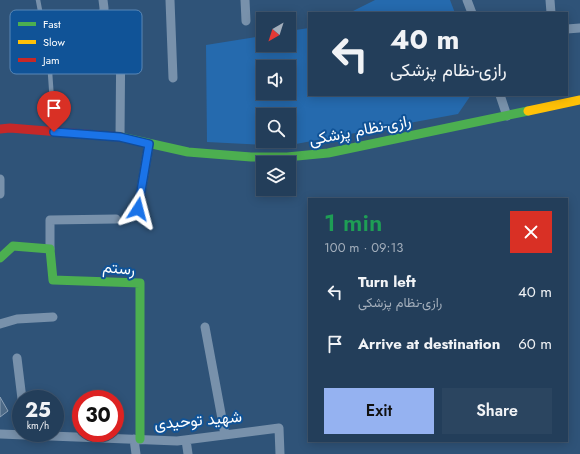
<!DOCTYPE html>
<html lang="en">
<head>
<meta charset="utf-8">
<style>
  :root { --surface:#233e5a; --page:#2b4560; --text:#f1f3f6; --muted:#a3aebb; --line:#405770; --accent:#95b2f1 }
  body { margin:0; font-family:Jost,Vazirmatn,sans-serif; background:var(--page); color:var(--text); height:100vh; display:flex; flex-direction:column; font-size:15px; white-space:nowrap }
  * { box-sizing:border-box; margin:0 }
  p { font-size:13px; color:var(--muted) }
  .icon { flex:none; width:22px; height:22px; fill:none; stroke:currentColor; stroke-width:2; stroke-linecap:round; stroke-linejoin:round }
  .map { position:relative; flex:1; overflow:hidden }
  .drawer { position:absolute; left:308px; top:198px; width:260px; height:244px; display:flex; flex-direction:column; background:var(--surface); border-radius:0px; box-shadow:0 2px 10px #0003,0 0 0 1px var(--line) }
  .drawer>* { flex:none }
  .guide { position:absolute; left:308px; top:12px; width:260px; height:84px; border-radius:0px; box-shadow:0 2px 10px #0003,0 0 0 1px var(--line); background:#233e5a; color:var(--text); overflow:hidden }
  .needle { width:26px; rotate:219deg }
  .fabs { position:absolute; left:256px; top:12px; display:grid; gap:8px }
  .fabs a { display:grid; place-items:center; width:40px; height:40px; border-radius:0px; background:var(--surface); box-shadow:0 2px 10px #0003,0 0 0 1px var(--line); font-size:20px }
  .speed { position:absolute; left:12px; top:390px; display:flex; gap:8px; font-size:20px; font-weight:700; text-align:center }
  .speed>* { display:grid; place-content:center; width:52px; height:52px; border-radius:50%; background:var(--surface); box-shadow:0 2px 10px #0003,0 0 0 1px var(--line); line-height:1 }
  .speed small { font-size:10px; font-weight:400 }
  .speed .limit { border:6px solid #d22; background:#fff; color:#111 }
  .pin { position:absolute; display:grid; place-items:center; width:34px; height:34px; color:#fff; margin:-41px -17px; border-radius:50% 50% 50% 0; rotate:-45deg; box-shadow:0 0 4px #0007 }
  .pin .icon { rotate:45deg }
  .me { position:absolute; width:44px; margin:-22px; rotate:9deg; stroke-linejoin:round; filter:drop-shadow(0 0 3px #0008) }
  .turn { display:flex; align-items:center; gap:14px; height:84px; padding:0 16px; font-size:18px }
  .turn .icon { width:52px; height:52px; stroke-width:2.5 }
  .turn b { display:block; font-size:28px; line-height:34px }
  .round { display:grid; place-items:center; flex:none; width:42px; height:42px; border-radius:0px; background:var(--page) }
  .overview { display:flex; align-items:center; justify-content:space-between; height:68px; padding:0 16px }
  h1 { font-size:24px; font-weight:600; line-height:30px; color:#1e9e55 }
  .cta { display:flex; gap:8px; margin-top:auto; padding:8px 16px }
  .cta a { flex:1; height:46px; border-radius:0px; background:var(--accent); color:#111; font-size:16px; font-weight:600; line-height:46px; text-align:center }
  .cta a+a { background:var(--page); color:var(--text) }
  ul { padding:0; list-style:none }
  li { display:flex; align-items:center; gap:12px; height:52px; padding:0 16px }
  li div { flex:1 }
  li b { display:block; font-size:15px }
  li em { font-style:normal }
  .map>svg:first-child { display:block }
  .green { fill:#256aae; fill-rule:evenodd }
  .building { fill:#4d6a87; stroke:#8da2b8 }
  .lines { fill:none; stroke-linecap:round; stroke-linejoin:round }
  .lane { stroke:#7891ab; stroke-width:4.5 }
  .street { stroke:#7891ab; stroke-width:9 }
  .fast { stroke:#4caf50; stroke-width:9 }
  .slow { stroke:#ffc107; stroke-width:9 }
  .jam { stroke:#c62828; stroke-width:9 }
  .route-casing { stroke:#114b97; stroke-width:10 }
  .route { stroke:#1a73e8; stroke-width:7 }
  .labels { text-anchor:middle; dominant-baseline:central; stroke-width:4; stroke-linejoin:round; paint-order:stroke }
  .street-label { font-size:16px; fill:#fff; stroke:#105397 }
  .key { fill:#105397; stroke:#5887b6; stroke-width:1 }
  .key-label { font-size:11px; fill:#fff }
</style>
</head>
<body>
<div class="map">
<svg width="580" height="454" viewBox="0 0 580 454">
  <rect width="100%" height="100%" fill="#2f5378"/>
  <path class="green" d="M375,0H450L455,13H349Z
    M309,28V95H471L458,114L285,146L207,142L206,45L263,36V45H289V31ZM263,67H289V93H263ZM263,115H289V141H263Z"/>
  <path class="building" d="M0,397L8,411L0,417Z"/>
  <g class="lines">
    <path class="lane" d="M38,0L49,58L54,130"/>
    <path class="street" d="M170,0L173,78
      M245,0L246,21
      M467,0L472,13
      M550,0L551,13
      M567,29L580,28
      M102,55L104,8L103,0
      M500,95L507,116
      M120,137L121,18
      M0,179V194
      M138,209L149,144
      M50,249V220L116,219
      M0,324L17,319L53,317
      M205,327L225,435
      M17,358L22,399
      M0,434L177,441L279,428L280,454
      M134,439L136,454
      M186,440L188,454"/>
    <path class="fast" d="M121,137L188,152L251,157H287L328,153L528,111
      M0,258L13,246L50,249L53,280L140,283V439"/>
    <path class="slow" d="M528,111L580,100"/>
    <path class="jam" d="M0,129L10,128L121,137"/>
  </g>
  <g class="lines">
    <defs>
      <path id="route" d="M54,132L120,137L149,144L138,209"/>
    </defs>
    <use href="#route" class="route-casing"/>
    <use href="#route" class="route"/>
  </g>
  <g class="labels">
    <g class="street-label">
      <text transform="translate(360 130) rotate(-11)">رازی-نظام پزشکی</text>
      <text transform="translate(119 268) rotate(5)">رستم</text>
      <text transform="translate(198 420) rotate(-5)">شهید توحیدی</text>
    </g>
  </g>
  <rect x="10" y="10" width="132" height="64" rx="6" class="key"/>
  <rect x="18" y="22" width="18" height="4" fill="#4caf50"/>
  <rect x="18" y="40" width="18" height="4" fill="#ffc107"/>
  <rect x="18" y="58" width="18" height="4" fill="#c62828"/>
  <g class="key-label">
    <text x="43" y="28">Fast</text>
    <text x="43" y="46">Slow</text>
    <text x="43" y="64">Jam</text>
  </g>
</svg>
<div class="fabs">
<a><svg class="needle" viewBox="-14 -14 28 28"><path d="M0-13l5 13h-10z" fill="#e53935"/><path d="M0 13l5-13h-10z" fill="#a3aebb"/></svg></a>
<a><svg class="icon" aria-label="sound" viewBox="0 0 24 24"><path d="M4 9h4l5-4v14l-5-4H4zM17 9q2 3 0 6"/></svg></a>
<a><svg class="icon" aria-label="search" viewBox="0 0 24 24"><circle cx="10" cy="10" r="6"/><path d="M15 15l6 6"/></svg></a>
<a><svg class="icon" aria-label="layers" viewBox="0 0 24 24"><path d="M12 4l9 5-9 5-9-5zM3 14l9 5 9-5"/></svg></a>
</div>
<div class="speed"><div>25<small>km/h</small></div><div class="limit">30</div></div>
<div class="pin" style="left:54px;top:132px;background:#d93025"><svg class="icon" aria-label="arrive" viewBox="0 0 24 24"><path d="M6 21V4h12l-3 4 3 4H6"/></svg></div>
<svg class="me" style="left:138px;top:209px" viewBox="-20 -20 40 40"><path d="M0-17L14 15 0 8-14 15z" fill="#1a73e8" stroke="#fff" stroke-width="4"/></svg>
<div class="guide">
<div class="turn"><svg class="icon" aria-label="left" viewBox="0 0 24 24"><path d="M17 20v-9H6M10 6l-5 5 5 5"/></svg><div><b>40 m</b>رازی-نظام پزشکی</div></div>
</div>
<section class="drawer">
<div class="overview"><div><h1>1 min</h1><p>100 m · 09:13</p></div><a class="round" style="background:#d93025;color:#fff"><svg class="icon" aria-label="close" viewBox="0 0 24 24"><path d="M6 6l12 12M18 6L6 18"/></svg></a></div>
<ul>
<li><svg class="icon" aria-label="left" viewBox="0 0 24 24"><path d="M17 20v-9H6M10 6l-5 5 5 5"/></svg><div><b>Turn left</b><p>رازی-نظام پزشکی</p></div><em>40 m</em></li>
<li><svg class="icon" aria-label="arrive" viewBox="0 0 24 24"><path d="M6 21V4h12l-3 4 3 4H6"/></svg><div><b>Arrive at destination</b></div><em>60 m</em></li>
</ul>
<div class="cta"><a>Exit</a><a>Share</a></div>
</section>
</div>
</body>
</html>
